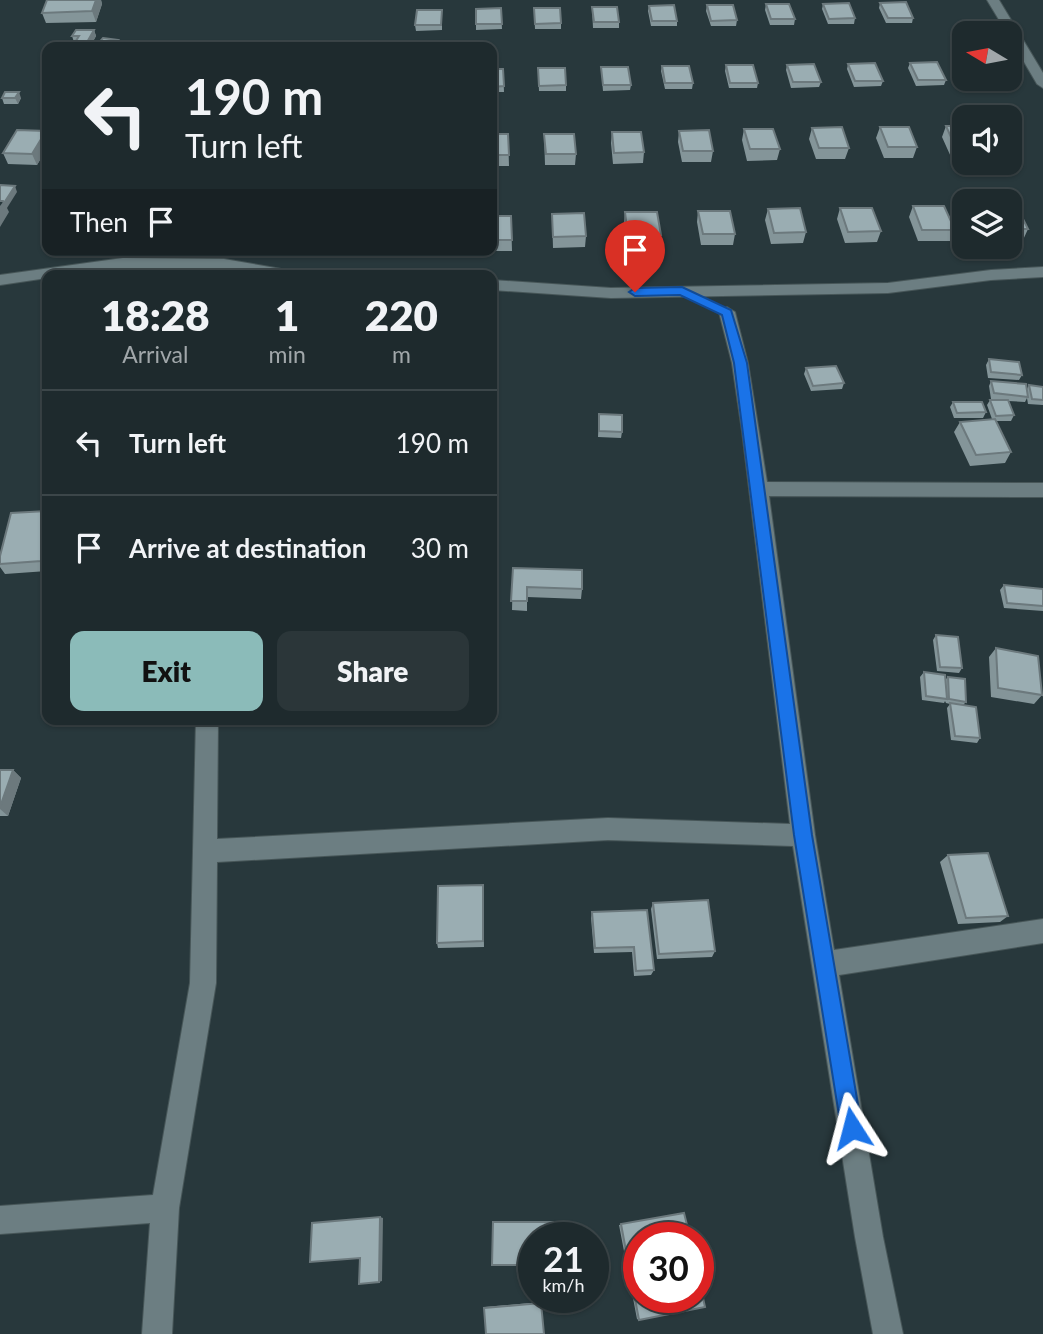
<!DOCTYPE html>
<html lang="en">
<head>
<meta charset="utf-8">
<style>
  :root { --surface:#1e2a2d; --page:#2b3639; --text:#f1f3f6; --muted:#a1a7aa; --line:#3c4649; --accent:#8bbbb9 }
  body { margin:0; font-family:Lato,sans-serif; background:var(--page); color:var(--text); height:100vh; display:flex; flex-direction:column; font-size:26px; white-space:nowrap }
  * { box-sizing:border-box; margin:0 }
  p { font-size:23px; color:var(--muted) }
  .icon { flex:none; width:38px; height:38px; fill:none; stroke:currentColor; stroke-width:2; stroke-linecap:round; stroke-linejoin:round }
  .map { position:relative; flex:1; overflow:hidden }
  .side { position:absolute; left:42px; top:270px; width:455px; height:455px; display:flex; flex-direction:column; background:var(--surface); border-radius:14px; box-shadow:0 2px 5px #0004,0 0 0 2px var(--line) }
  .side>* { flex:none }
  .banner { position:absolute; left:42px; top:42px; width:455px; height:214px; border-radius:14px; box-shadow:0 2px 5px #0004,0 0 0 2px var(--line); background:#1e2a2d; color:var(--text); overflow:hidden }
  .needle { width:46px; rotate:280deg }
  .controls { position:absolute; left:952px; top:21px; display:grid; gap:14px }
  .controls a { display:grid; place-items:center; width:70px; height:70px; border-radius:14px; background:var(--surface); box-shadow:0 2px 5px #0004,0 0 0 2px var(--line); font-size:35px }
  .speed { position:absolute; left:518px; top:1222px; display:flex; gap:14px; font-size:35px; font-weight:700; text-align:center }
  .speed>* { display:grid; place-content:center; width:91px; height:91px; border-radius:50%; background:var(--surface); box-shadow:0 2px 5px #0004,0 0 0 2px var(--line); line-height:1 }
  .speed small { font-size:18px; font-weight:400 }
  .speed .limit { border:10px solid #d22; background:#fff; color:#111 }
  .pin { position:absolute; display:grid; place-items:center; width:60px; height:60px; color:#fff; margin:-72px -30px; border-radius:50% 50% 50% 0; rotate:-45deg; box-shadow:0 0 7px #0007 }
  .pin .icon { rotate:45deg }
  .me { position:absolute; width:77px; margin:-38px; rotate:351deg; stroke-linejoin:round; filter:drop-shadow(0 0 5px #0008) }
  .turn { display:flex; align-items:center; gap:24px; height:147px; padding:0 28px; font-size:32px }
  .turn .icon { width:91px; height:91px; stroke-width:2.5 }
  .turn b { display:block; font-size:49px; line-height:60px }
  .then { display:flex; align-items:center; height:66px; padding:0 28px; background:#0003; gap:14px; font-size:26px }
  .eta { display:flex; justify-content:space-evenly; align-items:center; height:119px; text-align:center }
  .eta b { font-size:42px; font-weight:800; line-height:49px }
  .action { display:flex; gap:14px; margin-top:auto; padding:14px 28px }
  .action a { flex:1; height:80px; border-radius:14px; background:var(--accent); color:#111; font-size:28px; font-weight:800; line-height:80px; text-align:center }
  .action a+a { background:var(--page); color:var(--text) }
  ul { padding:0; list-style:none }
  li { display:flex; align-items:center; gap:21px; height:105px; padding:0 28px; border-top:2px solid var(--line) }
  li div { flex:1 }
  li b { display:block; font-size:26px }
  li em { font-style:normal }
  .map>svg:first-child { display:block }
  .lines { fill:none; stroke-linecap:round; stroke-linejoin:round }
  .minor-casing { stroke:#475658; stroke-width:2 }
  .minor { fill:#6c7e82; fill-rule:evenodd }
  .wall { fill:#849599 }
  .shaded-wall { fill:#6c797d }
  .building { fill:#9aadb2; stroke:#6c797d; stroke-width:2 }
  .route { fill:#1a73e8; stroke:#114b97; stroke-width:2 }
</style>
</head>
<body>
<div class="map">
<svg width="1043" height="1334" viewBox="0 0 1043 1334">
  <rect width="100%" height="100%" fill="#28383c"/>
  <g class="lines">
    <defs>
      <path id="minor" d="M987,0H999L1043,73V88L1037,84L1010,38V33H1007Z
        M123,258L224,259L287,270L295,275H258L224,269L123,268L73,275H47V278L0,285V275Z
        M1043,267V277L991,280L888,293L611,298L492,290V280L611,288L888,283L991,270Z
        M727,307L735,312L748,363L767,482L1043,483V497L769,496L815,835L834,950L1043,919V943L839,975L883,1237L903,1334H873L855,1237L793,846L608,840L217,862L216,983L179,1208L172,1334H142L150,1223L0,1234V1206L153,1195L190,983L196,719H218L217,839L608,818L790,824L742,431L732,363L719,312Z"/>
    </defs>
    <use href="#minor" class="minor-casing"/>
    <use href="#minor" class="minor"/>
  </g>
  <path class="wall" d="M47,0H101L102,4L96,22L46,23L42,13Z
    M880,3L913,18L912,23H886L879,8Z
    M766,4L795,19L794,25H770L765,10Z
    M823,4L855,18L854,24H828L822,9Z
    M707,5L737,20L736,26H711L706,11Z
    M649,6L677,21V26H651L648,11Z
    M592,7L619,22V28H593Z
    M501,8L502,29L476,30V9Z
    M534,8L561,23V29H535Z
    M442,10V30L416,31L415,25Z
    M94,30L96,36L90,47H76L74,44L76,42H74L72,36Z
    M910,63L946,80L944,85L916,86L908,68Z
    M848,64L883,81L881,86L854,87L847,69Z
    M726,65L758,83L757,88H729L725,71Z
    M787,65L821,82L819,87L791,88L786,70Z
    M662,66L693,83L692,89H665L661,71Z
    M601,67L631,85L630,90L603,91Z
    M538,68L566,85V91H539Z
    M492,69H503L504,92H492Z
    M2,98H21L18,104H4Z
    M946,126H964V157H951L942,137Z
    M880,127L917,147L913,158H884L876,138Z
    M812,128L849,148L845,159H816L809,139Z
    M744,129L780,149L777,160L747,161L742,140Z
    M679,131L713,151L711,162H682L678,142Z
    M612,132L644,152L643,163L613,164L611,143Z
    M47,134V148L37,165L8,164L3,153Z
    M492,134H508L509,166H492Z
    M544,134L576,154L575,165H545Z
    M1010,205L1028,229L1023,240H1010Z
    M913,206L955,230L950,241H918L909,217Z
    M840,208L881,231L877,242L845,243L837,219Z
    M768,209L806,232L803,243L771,244L765,220Z
    M698,211L735,234L733,245H701L697,222Z
    M625,212L661,235L659,246L627,247L624,223Z
    M552,214L586,236L585,247L553,248Z
    M492,216H511L512,251H479V250H492Z
    M406,250H438V252H406Z
    M989,359L1022,375L1019,380L988,378L986,365Z
    M806,368L844,383L842,389L811,391L804,374Z
    M991,381L1027,389L1029,385L1043,387V405L1028,404L1027,398L1025,402L1008,401L1014,415L1011,421H995L1011,452L1005,463L970,466L954,432L960,422L992,419L987,405L990,400H1000L991,399L989,386Z
    M953,402L986,412L983,418H954L950,407Z
    M599,414L622,432L621,438L598,437Z
    M47,511V571L5,574L0,567V556Z
    M513,568L582,589L581,599L527,597V611L512,610Z
    M1004,585L1043,589V611L1004,608L1000,590Z
    M936,635L962,668L959,673L937,671L933,640Z
    M996,648L1042,695L1034,704L991,697L989,657Z
    M924,672L945,680L948,677L966,702L963,705L980,738L977,743L951,740L947,708L950,704L946,703L945,701L944,703L922,700L920,677Z
    M0,770H13L21,778L8,816H0Z
    M948,855L1008,916L1000,922L958,924L940,862Z
    M483,885L484,947L438,948L437,943Z
    M653,903L715,951L712,957L657,959L651,909Z
    M647,910L654,970L651,975L634,976L632,952L594,953L591,918L592,912Z
    M684,1213L639,1320L637,1319L619,1225Z
    M541,1302L544,1334L484,1308L485,1307Z"/>
  <path class="shaded-wall" d="M96,0H101L102,4L96,22L92,11Z
    M94,30L96,36L90,47H88L86,44Z
    M118,40L120,45L118,47H111Z
    M19,92L21,98L18,104L15,98Z
    M46,131L47,134V148L37,165L32,154Z
    M15,186L17,192L7,208L9,212L0,227V206Z
    M44,549L47,555V570L41,561Z
    M13,770L21,778L8,816L0,809V807Z
    M380,1217L383,1218L382,1281L379,1282Z"/>
  <path class="building" d="M47,0H96L92,11L42,13Z
    M906,2L913,18H888L880,3Z
    M849,3L855,18L829,19L823,4Z
    M766,4H789L795,19H771Z
    M674,5L677,21H652L649,6Z
    M707,5H733L737,20L711,21Z
    M592,7H617L619,22H594Z
    M501,8L502,24H476V9Z
    M534,8H560L561,23L535,24Z
    M417,10H442L441,25H415Z
    M76,30H94L86,44H74L79,36H72Z
    M103,38L118,40L111,47L96,46Z
    M937,62L946,80H918L910,63Z
    M875,63L883,81H855L848,64Z
    M814,64L821,82H793L787,65Z
    M726,65H753L758,83H730Z
    M662,66H689L693,83H665Z
    M601,67H628L631,85H603Z
    M538,68H565L566,85L539,86Z
    M492,69H503L504,86L492,87Z
    M5,92H19L15,98H2Z
    M946,126H964V146H955Z
    M842,127L849,148H819L812,128Z
    M880,127H909L917,147H888Z
    M744,129H773L780,149H750Z
    M17,130L46,131L32,154L3,153Z
    M709,130L713,151H683L679,131Z
    M612,132H641L644,152L614,153Z
    M492,134H508L509,155H492Z
    M544,134H574L576,154H546Z
    M0,185L15,186L4,203L3,201H0Z
    M1010,205H1016L1028,229H1010Z
    M913,206H944L955,230H922Z
    M800,208L806,232L774,233L768,209Z
    M840,208H872L881,231L848,232Z
    M698,211H730L735,234H703Z
    M625,212H657L661,235L628,236Z
    M584,213L586,236L553,237L552,214Z
    M492,216H511L512,240H492Z
    M989,359L1019,362L1022,375L991,372Z
    M836,366L844,383L813,386L806,368Z
    M991,381L1026,384L1028,397L994,393Z
    M1029,385L1043,387V400L1032,399Z
    M990,400H1008L1014,415L996,416Z
    M953,402H982L986,412L957,413Z
    M599,414L622,415V432L599,431Z
    M995,419L1011,452L976,455L960,422Z
    M47,511V531L45,540H47V549H44L41,561L0,564V556L11,513Z
    M513,568L582,570V589L527,587V601H511Z
    M1004,585L1043,589V606L1007,603Z
    M936,635L958,637L962,668L940,667Z
    M996,648L1038,656L1042,695L998,688Z
    M924,672L945,675L947,699L926,696Z
    M948,677L965,679L966,702L949,699Z
    M950,703L976,707L980,738L955,736Z
    M0,770H13L0,807Z
    M988,853L1008,916L966,918L948,855Z
    M483,885V941L437,943L438,886Z
    M708,900L715,951L659,954L653,903Z
    M647,910L654,970L636,971L634,947L595,948L592,912Z
    M684,1213L690,1237H639V1297H698V1275L705,1307L639,1320L621,1224Z
    M380,1217L379,1282L359,1284L360,1258L310,1262L312,1223Z
    M493,1222H561V1237H534V1265H492Z
    M541,1303L544,1334H486L484,1308Z"/>
  <path class="route" d="M682,287L731,310L747,363L812,835L862,1128L859,1135L852,1138L844,1135L841,1128L794,835L734,363L722,315L680,295L635,296L629,292L635,288Z"/>
</svg>
<div class="controls">
<a><svg class="needle" viewBox="-14 -14 28 28"><path d="M0-13l5 13h-10z" fill="#e53935"/><path d="M0 13l5-13h-10z" fill="#a1a7aa"/></svg></a>
<a><svg class="icon" aria-label="sound" viewBox="0 0 24 24"><path d="M4 9h4l5-4v14l-5-4H4zM17 9q2 3 0 6"/></svg></a>
<a><svg class="icon" aria-label="layers" viewBox="0 0 24 24"><path d="M12 4l9 5-9 5-9-5zM3 14l9 5 9-5"/></svg></a>
</div>
<div class="speed"><div>21<small>km/h</small></div><div class="limit">30</div></div>
<div class="pin" style="left:635px;top:292px;background:#d93025"><svg class="icon" aria-label="arrive" viewBox="0 0 24 24"><path d="M6 21V4h12l-3 4 3 4H6"/></svg></div>
<svg class="me" style="left:852px;top:1128px" viewBox="-20 -20 40 40"><path d="M0-17L14 15 0 8-14 15z" fill="#1a73e8" stroke="#fff" stroke-width="4"/></svg>
<div class="banner">
<div class="turn"><svg class="icon" aria-label="left" viewBox="0 0 24 24"><path d="M17 20v-9H6M10 6l-5 5 5 5"/></svg><div><b>190 m</b>Turn left</div></div>
<div class="then">Then<svg class="icon" aria-label="arrive" viewBox="0 0 24 24"><path d="M6 21V4h12l-3 4 3 4H6"/></svg></div>
</div>
<section class="side">
<div class="eta">
<div><b>18:28</b><p>Arrival</p></div>
<div><b>1</b><p>min</p></div>
<div><b>220</b><p>m</p></div>
</div>
<ul>
<li><svg class="icon" aria-label="left" viewBox="0 0 24 24"><path d="M17 20v-9H6M10 6l-5 5 5 5"/></svg><div><b>Turn left</b></div><em>190 m</em></li>
<li><svg class="icon" aria-label="arrive" viewBox="0 0 24 24"><path d="M6 21V4h12l-3 4 3 4H6"/></svg><div><b>Arrive at destination</b></div><em>30 m</em></li>
</ul>
<div class="action"><a>Exit</a><a>Share</a></div>
</section>
</div>
</body>
</html>
